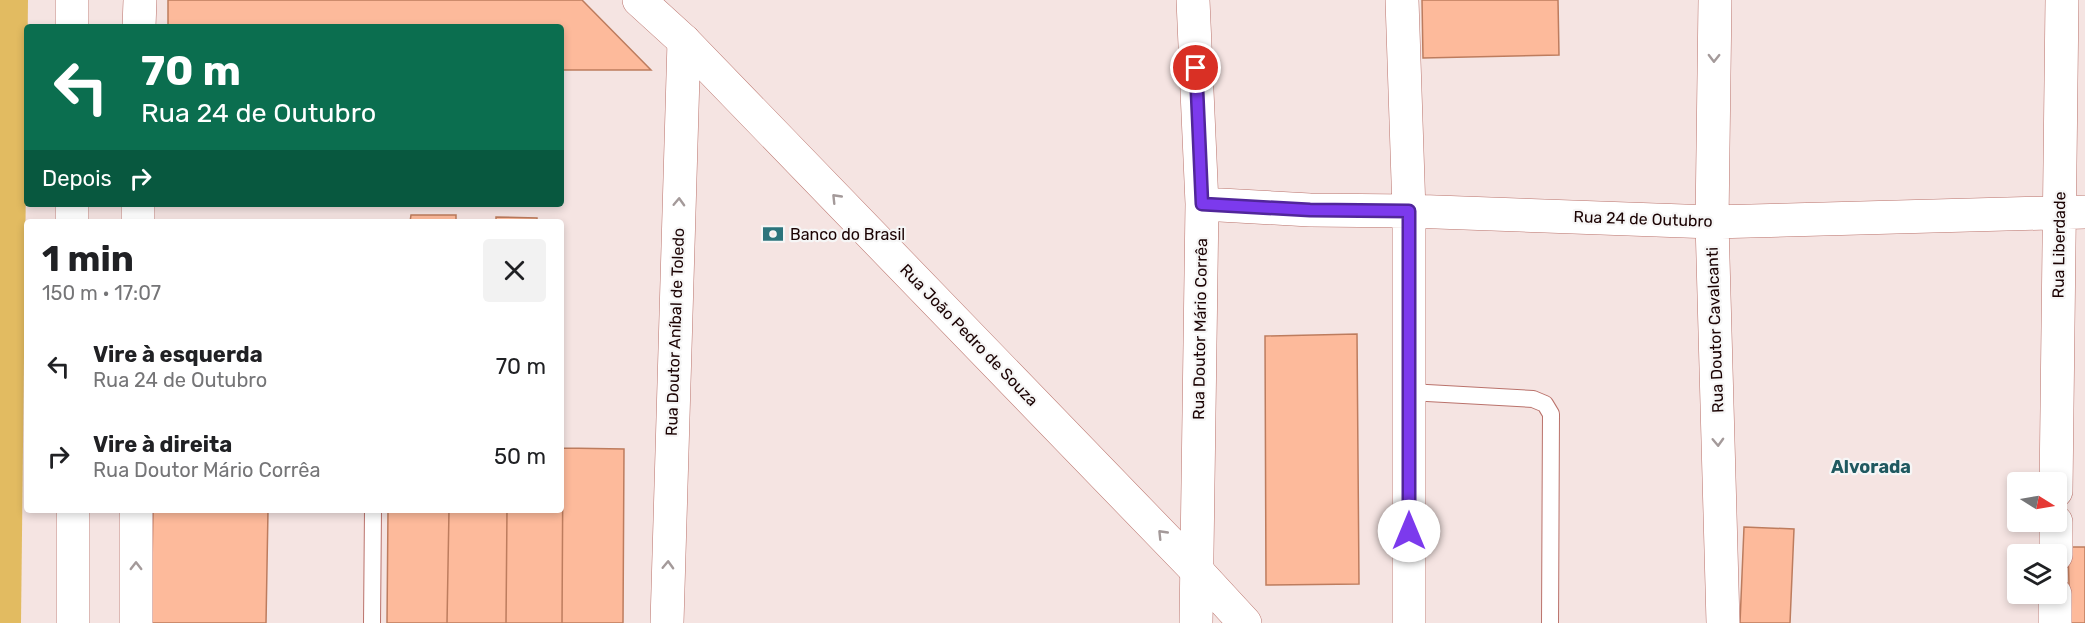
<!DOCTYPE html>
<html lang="pt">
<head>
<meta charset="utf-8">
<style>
  :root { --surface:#fff; --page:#f2f2f2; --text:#202124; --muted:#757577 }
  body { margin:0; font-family:Rubik,sans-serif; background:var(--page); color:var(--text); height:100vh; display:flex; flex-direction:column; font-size:22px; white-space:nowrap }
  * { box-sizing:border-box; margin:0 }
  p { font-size:20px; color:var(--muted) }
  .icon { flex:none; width:33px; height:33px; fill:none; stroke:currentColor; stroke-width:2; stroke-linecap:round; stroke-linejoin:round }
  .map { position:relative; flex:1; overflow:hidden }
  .panel { position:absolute; left:24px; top:219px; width:540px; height:294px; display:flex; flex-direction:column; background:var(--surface); border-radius:6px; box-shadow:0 3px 9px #0003 }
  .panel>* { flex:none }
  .hud { position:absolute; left:24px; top:24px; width:540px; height:183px; border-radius:6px; box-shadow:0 3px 9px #0003; background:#0b6e4f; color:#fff; overflow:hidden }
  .needle { width:39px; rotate:101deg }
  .fabs { position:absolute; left:2007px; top:472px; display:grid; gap:12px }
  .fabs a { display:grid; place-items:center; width:60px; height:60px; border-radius:6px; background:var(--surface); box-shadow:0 3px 9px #0003; font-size:30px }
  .pin { position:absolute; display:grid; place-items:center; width:51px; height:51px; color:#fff; margin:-26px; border:3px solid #fff; border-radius:50%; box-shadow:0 2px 6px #0007 }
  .me { position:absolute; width:66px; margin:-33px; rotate:0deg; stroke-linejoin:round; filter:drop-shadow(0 0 4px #0008) }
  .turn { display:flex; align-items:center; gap:21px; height:126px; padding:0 18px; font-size:27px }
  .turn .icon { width:78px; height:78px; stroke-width:2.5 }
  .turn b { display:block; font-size:42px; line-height:51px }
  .then { display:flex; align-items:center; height:57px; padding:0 18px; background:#0003; gap:12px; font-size:22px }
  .round { display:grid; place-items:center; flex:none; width:63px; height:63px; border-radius:6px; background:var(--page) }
  .head { display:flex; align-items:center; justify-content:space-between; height:102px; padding:0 18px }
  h1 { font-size:36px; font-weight:700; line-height:45px }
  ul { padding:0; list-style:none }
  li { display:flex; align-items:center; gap:18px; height:90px; padding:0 18px }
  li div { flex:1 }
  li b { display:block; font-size:22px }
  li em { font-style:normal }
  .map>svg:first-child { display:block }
  .green { fill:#e2bb61 }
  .building { fill:#fdba9b; stroke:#bd7c5e; stroke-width:1.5 }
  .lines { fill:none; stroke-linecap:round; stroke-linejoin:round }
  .service-casing { stroke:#ba726b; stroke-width:18 }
  .minor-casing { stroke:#ba726b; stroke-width:34 }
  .tertiary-casing { stroke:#ba726b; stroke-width:34 }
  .secondary-casing { stroke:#ba726b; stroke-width:34 }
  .service { stroke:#fff; stroke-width:16 }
  .minor { stroke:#fff; stroke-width:33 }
  .tertiary { stroke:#fff; stroke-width:33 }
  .secondary { stroke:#fff; stroke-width:33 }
  .oneway { stroke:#a49a9a }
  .route-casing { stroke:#51269a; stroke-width:15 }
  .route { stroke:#7c3aed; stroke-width:10 }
  .labels { text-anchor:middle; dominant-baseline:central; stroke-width:4.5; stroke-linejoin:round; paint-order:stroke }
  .street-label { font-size:16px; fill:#1b0303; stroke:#f6f6f6 }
  .poi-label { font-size:16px; fill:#1b0303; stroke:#f6f6f6; text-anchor:start }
  .neighbourhood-label { font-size:18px; font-weight:bold; fill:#1f5960; stroke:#f6f6f6 }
</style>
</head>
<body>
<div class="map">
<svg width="2085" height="623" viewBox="0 0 2085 623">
  <rect width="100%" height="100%" fill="#f5e4e2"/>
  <path class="green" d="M0,0H28L21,623H0Z"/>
  <path class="building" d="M168,0H582L651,70H561V27H168Z
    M1422,0H1558L1559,55L1423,58Z
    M411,215H456V222H410Z
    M496,217L537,218V222H496Z
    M1357,334L1359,584L1266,585L1265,336Z
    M561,448H563L562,623H506L507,510H561Z
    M563,448L624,449L623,623H562Z
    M153,510H268L266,623H151Z
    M388,510H449L447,623H387Z
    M449,510H507L506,623H447Z
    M1744,527L1794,529L1790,623H1740Z
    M2068,547H2085V623H2070Z"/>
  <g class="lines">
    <defs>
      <path id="service" d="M1409,392L1533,399L1545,404L1551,414L1550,623
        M372,623L373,510"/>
      <path id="minor" d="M1193,0L1202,204L1196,623
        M1402,0L1409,211V623
        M1715,0L1712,222L1723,623
        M1202,204L1310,210L1409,211L1712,222L2085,212
        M2056,491L2062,0
        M2056,555V522
        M667,623L684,41
        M2055,623V594"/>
      <path id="tertiary" d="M72,0V27
        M139,27L140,0
        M72,204V222
        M138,222V204
        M73,510V623
        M136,623V510"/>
      <path id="secondary" d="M639,0L684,41L1197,571L1245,623"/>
    </defs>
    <use href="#service" class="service-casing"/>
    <use href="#minor" class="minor-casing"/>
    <use href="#tertiary" class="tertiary-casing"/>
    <use href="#secondary" class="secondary-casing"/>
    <use href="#service" class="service"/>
    <use href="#minor" class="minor"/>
    <use href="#tertiary" class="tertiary"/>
    <use href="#secondary" class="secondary"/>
  </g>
  <defs><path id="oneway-chevron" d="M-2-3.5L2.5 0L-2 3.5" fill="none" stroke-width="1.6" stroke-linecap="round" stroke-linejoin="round" transform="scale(1.5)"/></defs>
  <g class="oneway">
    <use href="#oneway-chevron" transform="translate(1714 58) rotate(91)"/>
    <use href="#oneway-chevron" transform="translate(836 198) rotate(-134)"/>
    <use href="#oneway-chevron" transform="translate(679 202) rotate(-88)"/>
    <use href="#oneway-chevron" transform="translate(1718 442) rotate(88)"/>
    <use href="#oneway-chevron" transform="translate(1162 534) rotate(-134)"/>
    <use href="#oneway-chevron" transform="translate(668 565) rotate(-88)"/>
    <use href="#oneway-chevron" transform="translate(136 566) rotate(-90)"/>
  </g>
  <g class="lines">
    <defs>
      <path id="route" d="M1196,68L1202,204L1310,210L1409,211V531"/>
    </defs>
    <use href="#route" class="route-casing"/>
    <use href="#route" class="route"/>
  </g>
  <defs>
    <symbol id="bank-bare" viewBox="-9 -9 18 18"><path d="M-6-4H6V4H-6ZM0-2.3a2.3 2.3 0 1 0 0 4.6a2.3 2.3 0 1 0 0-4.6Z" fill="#2b747c" stroke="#f6f6f6" stroke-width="2.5" paint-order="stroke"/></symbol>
  </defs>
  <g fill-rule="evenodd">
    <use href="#bank-bare" x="758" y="219" width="30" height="30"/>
  </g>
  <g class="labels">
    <g class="street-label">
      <text transform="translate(1643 219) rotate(2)">Rua 24 de Outubro</text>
      <text transform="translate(2059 245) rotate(-89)">Rua Liberdade</text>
      <text transform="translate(1200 329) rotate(-89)">Rua Doutor Mário Corrêa</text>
      <text transform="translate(1715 330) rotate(-92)">Rua Doutor Cavalcanti</text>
      <text transform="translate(675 332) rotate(-88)">Rua Doutor Aníbal de Toledo</text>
      <text transform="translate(969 335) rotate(46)">Rua João Pedro de Souza</text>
    </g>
    <g class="poi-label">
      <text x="790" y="234">Banco do Brasil</text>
    </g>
    <g class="neighbourhood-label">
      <text x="1871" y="467">Alvorada</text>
    </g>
  </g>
</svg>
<div class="fabs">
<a><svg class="needle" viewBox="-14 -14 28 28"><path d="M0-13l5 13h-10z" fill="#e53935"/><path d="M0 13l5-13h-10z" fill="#757577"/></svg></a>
<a><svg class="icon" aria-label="layers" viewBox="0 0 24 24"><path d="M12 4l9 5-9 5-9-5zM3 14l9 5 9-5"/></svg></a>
</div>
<div class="pin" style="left:1196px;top:68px;background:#d93025"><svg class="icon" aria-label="arrive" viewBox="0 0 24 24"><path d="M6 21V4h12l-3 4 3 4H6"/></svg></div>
<svg class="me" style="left:1409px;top:531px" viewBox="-20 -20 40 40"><circle r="19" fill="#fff"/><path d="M0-13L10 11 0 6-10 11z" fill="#7c3aed"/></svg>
<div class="hud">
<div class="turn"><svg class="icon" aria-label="left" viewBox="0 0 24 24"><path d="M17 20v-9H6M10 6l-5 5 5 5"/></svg><div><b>70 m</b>Rua 24 de Outubro</div></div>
<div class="then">Depois<svg class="icon" aria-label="right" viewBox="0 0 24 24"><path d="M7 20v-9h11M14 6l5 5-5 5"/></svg></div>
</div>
<section class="panel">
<div class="head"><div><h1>1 min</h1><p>150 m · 17:07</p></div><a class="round"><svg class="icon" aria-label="close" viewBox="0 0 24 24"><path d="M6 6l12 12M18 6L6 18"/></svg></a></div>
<ul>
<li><svg class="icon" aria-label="left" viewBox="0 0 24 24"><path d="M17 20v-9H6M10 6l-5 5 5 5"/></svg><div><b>Vire à esquerda</b><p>Rua 24 de Outubro</p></div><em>70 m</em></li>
<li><svg class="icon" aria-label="right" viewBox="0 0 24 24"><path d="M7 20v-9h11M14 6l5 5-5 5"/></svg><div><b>Vire à direita</b><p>Rua Doutor Mário Corrêa</p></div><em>50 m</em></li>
</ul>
</section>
</div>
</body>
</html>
